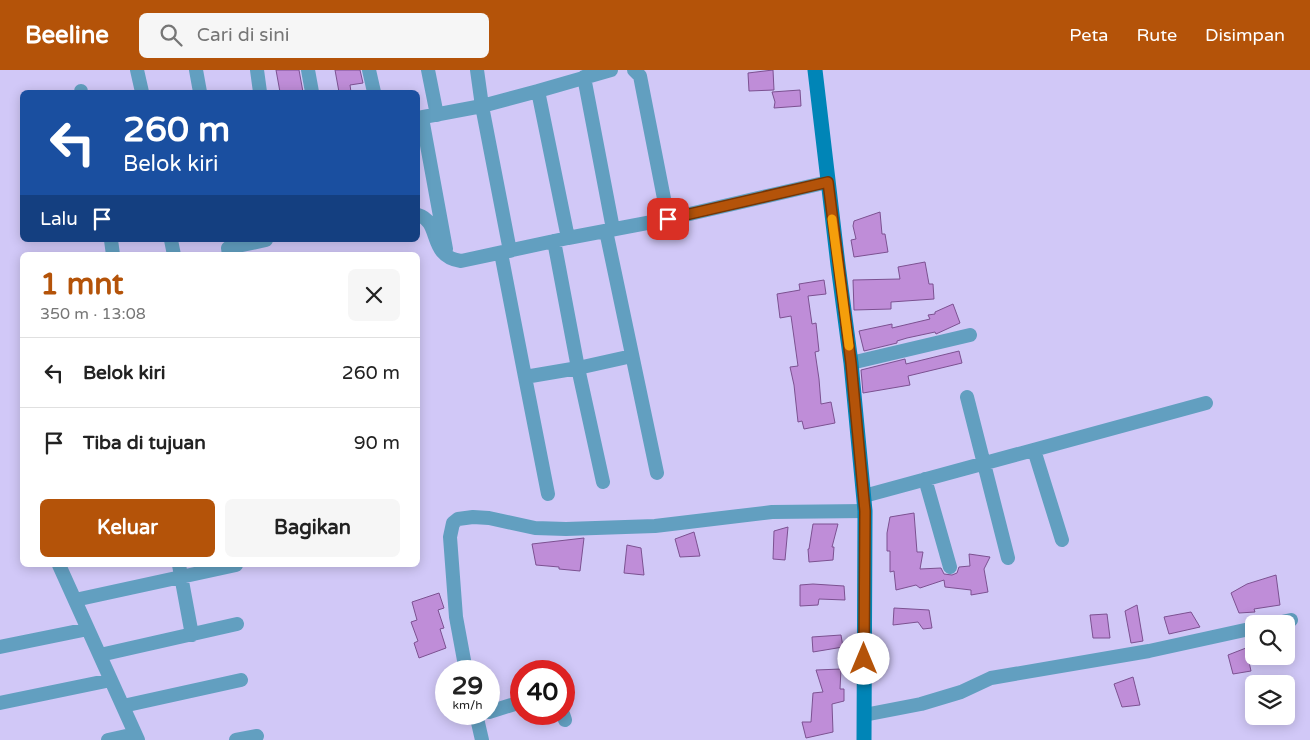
<!DOCTYPE html>
<html lang="id">
<head>
<meta charset="utf-8">
<style>
  :root { --surface:#fff; --page:#f6f6f6; --text:#222; --muted:#767676; --line:#e0e0e0; --accent:#b45309 }
  body { margin:0; font-family:"Varela Round",sans-serif; background:var(--page); color:var(--text); height:100vh; display:flex; flex-direction:column; font-size:19px; white-space:nowrap }
  * { box-sizing:border-box; margin:0 }
  p { font-size:16px; color:var(--muted) }
  .icon { flex:none; width:28px; height:28px; fill:none; stroke:currentColor; stroke-width:2; stroke-linecap:round; stroke-linejoin:round }
  .map { position:relative; flex:1; overflow:hidden }
  .sheet { position:absolute; left:20px; top:182px; width:400px; height:315px; display:flex; flex-direction:column; background:var(--surface); border-radius:8px; box-shadow:0 2px 12px #0003 }
  .sheet>* { flex:none }
  .top-card { position:absolute; left:20px; top:20px; width:400px; height:152px; border-radius:8px; box-shadow:0 2px 12px #0003; background:#1a4fa0; color:#fff; overflow:hidden }
  .controls { position:absolute; left:1245px; top:545px; display:grid; gap:10px }
  .controls a { display:grid; place-items:center; width:50px; height:50px; border-radius:8px; background:var(--surface); box-shadow:0 2px 12px #0003; font-size:25px }
  .speed { position:absolute; left:435px; top:590px; display:flex; gap:10px; font-size:25px; font-weight:700; text-align:center }
  .speed>* { display:grid; place-content:center; width:65px; height:65px; border-radius:50%; background:var(--surface); box-shadow:0 2px 12px #0003; line-height:1 }
  .speed small { font-size:12px; font-weight:400 }
  .speed .limit { border:8px solid #d22; background:#fff; color:#111 }
  .pin { position:absolute; display:grid; place-items:center; width:42px; height:42px; color:#fff; margin:-21px; border-radius:10px; box-shadow:0 2px 8px #0006 }
  .me { position:absolute; width:55px; margin:-28px; rotate:0deg; stroke-linejoin:round; filter:drop-shadow(0 0 4px #0008) }
  .turn { display:flex; align-items:center; gap:18px; height:105px; padding:0 20px; font-size:22px }
  .turn .icon { width:65px; height:65px; stroke-width:2.5 }
  .turn b { display:block; font-size:35px; line-height:42px }
  .then { display:flex; align-items:center; height:48px; padding:0 20px; background:#0003; gap:10px; font-size:19px }
  .round { display:grid; place-items:center; flex:none; width:52px; height:52px; border-radius:8px; background:var(--page) }
  .headline { display:flex; align-items:center; justify-content:space-between; height:85px; padding:0 20px }
  h1 { font-size:30px; font-weight:700; line-height:38px; color:var(--accent) }
  .cta { display:flex; gap:10px; margin-top:auto; padding:10px 20px }
  .cta a { flex:1; height:58px; border-radius:8px; background:var(--accent); color:#fff; font-size:20px; font-weight:700; line-height:58px; text-align:center }
  .cta a+a { background:var(--page); color:var(--text) }
  ul { padding:0; list-style:none }
  li { display:flex; align-items:center; gap:15px; height:70px; padding:0 20px; border-top:1px solid var(--line) }
  li div { flex:1 }
  li b { display:block; font-size:19px }
  li em { font-style:normal }
  header { display:flex; align-items:center; gap:30px; box-sizing:border-box; height:70px; padding:0 25px; background:var(--accent); color:#fff }
  header strong { font-size:24px }
  nav { display:flex; gap:28px; margin-inline-start:auto; font-size:18px }
  .search { width:350px; height:45px; background:var(--page); display:flex; align-items:center; gap:12px; box-sizing:border-box; padding:0 18px; border-radius:8px; color:var(--muted); font-size:19px }
  .map>svg:first-child { display:block }
  .building { fill:#bf8dd8; stroke:#7c5191 }
  .lines { fill:none; stroke-linecap:round; stroke-linejoin:round }
  .street { stroke:#629fc0; stroke-width:14 }
  .secondary { stroke:#0085b7; stroke-width:15 }
  .route-casing { stroke:#753606; stroke-width:12 }
  .route { stroke:#b45309; stroke-width:9 }
  .slow { stroke:#f59e0b; stroke-width:9 }
</style>
</head>
<body>
<header>
<strong>Beeline</strong>
<div class="search"><svg class="icon" aria-label="search" viewBox="0 0 24 24"><circle cx="10" cy="10" r="6"/><path d="M15 15l6 6"/></svg>Cari di sini</div>
<nav><a>Peta</a><a>Rute</a><a>Disimpan</a></nav>
</header>
<div class="map">
<svg width="1310" height="670" viewBox="0 0 1310 670">
  <rect width="100%" height="100%" fill="#d1c8f7"/>
  <path class="building" d="M276,0H299L303,22H280Z
    M335,0H360L363,13L350,15L351,22H339Z
    M773,0L774,20L749,21L748,3Z
    M800,20L801,36L774,38L775,32L772,22Z
    M880,142L882,164H885L888,182L854,187L851,170L856,169L853,156L854,151Z
    M925,192L929,214H933L934,229L891,232V239L854,240L853,210L900,209L898,197Z
    M824,210L826,224L808,226L812,254L816,253L819,281L815,282L819,309L821,334L831,332L835,353L804,359L802,351L798,352L794,315L790,297L798,296L791,246L780,248L777,224L800,220L799,214Z
    M953,234L960,253L936,264L935,262L907,268L897,271V273L864,281L859,261L892,254V258L930,249L928,245L935,244V242Z
    M959,281L962,293L908,306L910,315L863,323L861,300L905,289L906,294Z
    M914,443L917,482H923L920,499L941,498L944,504L952,505L957,503L959,497L970,496L969,484L990,487L984,499L988,522L971,525V520L945,517L944,510L920,518L916,515L896,520L894,501L890,502V481H887V463L890,447Z
    M813,454H838L832,477H834L833,490L809,492L808,479H809Z
    M788,457L785,490L773,489L774,461Z
    M694,462L700,486L680,487L675,469Z
    M584,468L580,501L559,499V497L536,495L532,474Z
    M627,475L641,478L644,505L624,503Z
    M1276,505L1280,535L1254,539L1255,542L1239,543L1231,523L1247,514Z
    M813,514L844,516L845,530L819,529L818,535L800,536V515Z
    M439,523L444,538L438,540L444,558L440,559L446,578L419,588L414,573L418,571L411,552L417,550L412,532Z
    M1137,535L1143,571L1131,573L1125,541Z
    M894,538L929,540L932,558L923,559L918,552L893,555Z
    M1191,542L1200,557L1169,564L1164,547Z
    M1107,544L1110,568H1093L1090,545Z
    M841,565L843,577L813,582L812,567Z
    M1246,578L1251,601L1233,604L1228,585Z
    M841,599L840,619H844V631L832,634L833,662L806,668L802,652H811L813,623L823,622L816,600Z
    M1133,607L1140,635L1122,637L1114,614Z"/>
  <g class="lines">
    <path class="street" d="M137,0L142,22
      M196,0L200,22
      M257,0L260,22
      M308,0L312,22
      M369,0L374,22
      M428,0L437,45
      M634,0L640,6L668,149
      M584,7L613,159
      M81,21V22
      M538,21L611,0
      M418,48L482,36L477,0
      M422,48L446,179
      M418,145C442,152 427,186 461,191L568,168L668,149L828,112
      M606,161L657,403
      M111,170L113,185
      M171,170L174,185
      M510,181L482,36L538,21L568,168
      M501,183L525,307L578,298L554,171
      M229,185L228,178L266,170
      M851,293L970,265
      M525,307L548,424
      M967,327L1008,488
      M1034,380L1062,470
      M925,409L950,497
      M603,412L578,298L632,286
      M864,426L1206,333
      M59,495L138,670
      M179,495L192,565
      M75,530L236,495
      M1273,554L1291,550
      M0,577L88,559
      M100,585L237,554
      M466,601L456,547L450,467L453,453L458,449L473,447L489,448L535,458L566,459L655,456L772,442L865,441
      M0,633L111,610
      M123,636L241,610
      M489,642L521,632
      M476,644L482,670
      M563,644L565,650
      M864,645L921,634L961,622L991,608L1149,581L1254,558
      M108,670L135,664
      M236,670L257,666"/>
    <path class="secondary" d="M815,0L838,195L851,293L865,441L864,670"/>
  </g>
  <g class="lines">
    <defs>
      <path id="route" d="M668,149L828,112L851,293L865,441L864,589"/>
    </defs>
    <use href="#route" class="route-casing"/>
    <use href="#route" class="route"/>
    <path class="slow" d="M832,149L849,276"/>
  </g>
</svg>
<div class="controls">
<a><svg class="icon" aria-label="search" viewBox="0 0 24 24"><circle cx="10" cy="10" r="6"/><path d="M15 15l6 6"/></svg></a>
<a><svg class="icon" aria-label="layers" viewBox="0 0 24 24"><path d="M12 4l9 5-9 5-9-5zM3 14l9 5 9-5"/></svg></a>
</div>
<div class="speed"><div>29<small>km/h</small></div><div class="limit">40</div></div>
<div class="pin" style="left:668px;top:149px;background:#d93025"><svg class="icon" aria-label="arrive" viewBox="0 0 24 24"><path d="M6 21V4h12l-3 4 3 4H6"/></svg></div>
<svg class="me" style="left:864px;top:589px" viewBox="-20 -20 40 40"><circle r="19" fill="#fff"/><path d="M0-13L10 11 0 6-10 11z" fill="#b45309"/></svg>
<div class="top-card">
<div class="turn"><svg class="icon" aria-label="left" viewBox="0 0 24 24"><path d="M17 20v-9H6M10 6l-5 5 5 5"/></svg><div><b>260 m</b>Belok kiri</div></div>
<div class="then">Lalu<svg class="icon" aria-label="arrive" viewBox="0 0 24 24"><path d="M6 21V4h12l-3 4 3 4H6"/></svg></div>
</div>
<section class="sheet">
<div class="headline"><div><h1>1 mnt</h1><p>350 m · 13:08</p></div><a class="round"><svg class="icon" aria-label="close" viewBox="0 0 24 24"><path d="M6 6l12 12M18 6L6 18"/></svg></a></div>
<ul>
<li><svg class="icon" aria-label="left" viewBox="0 0 24 24"><path d="M17 20v-9H6M10 6l-5 5 5 5"/></svg><div><b>Belok kiri</b></div><em>260 m</em></li>
<li><svg class="icon" aria-label="arrive" viewBox="0 0 24 24"><path d="M6 21V4h12l-3 4 3 4H6"/></svg><div><b>Tiba di tujuan</b></div><em>90 m</em></li>
</ul>
<div class="cta"><a>Keluar</a><a>Bagikan</a></div>
</section>
</div>
</body>
</html>
